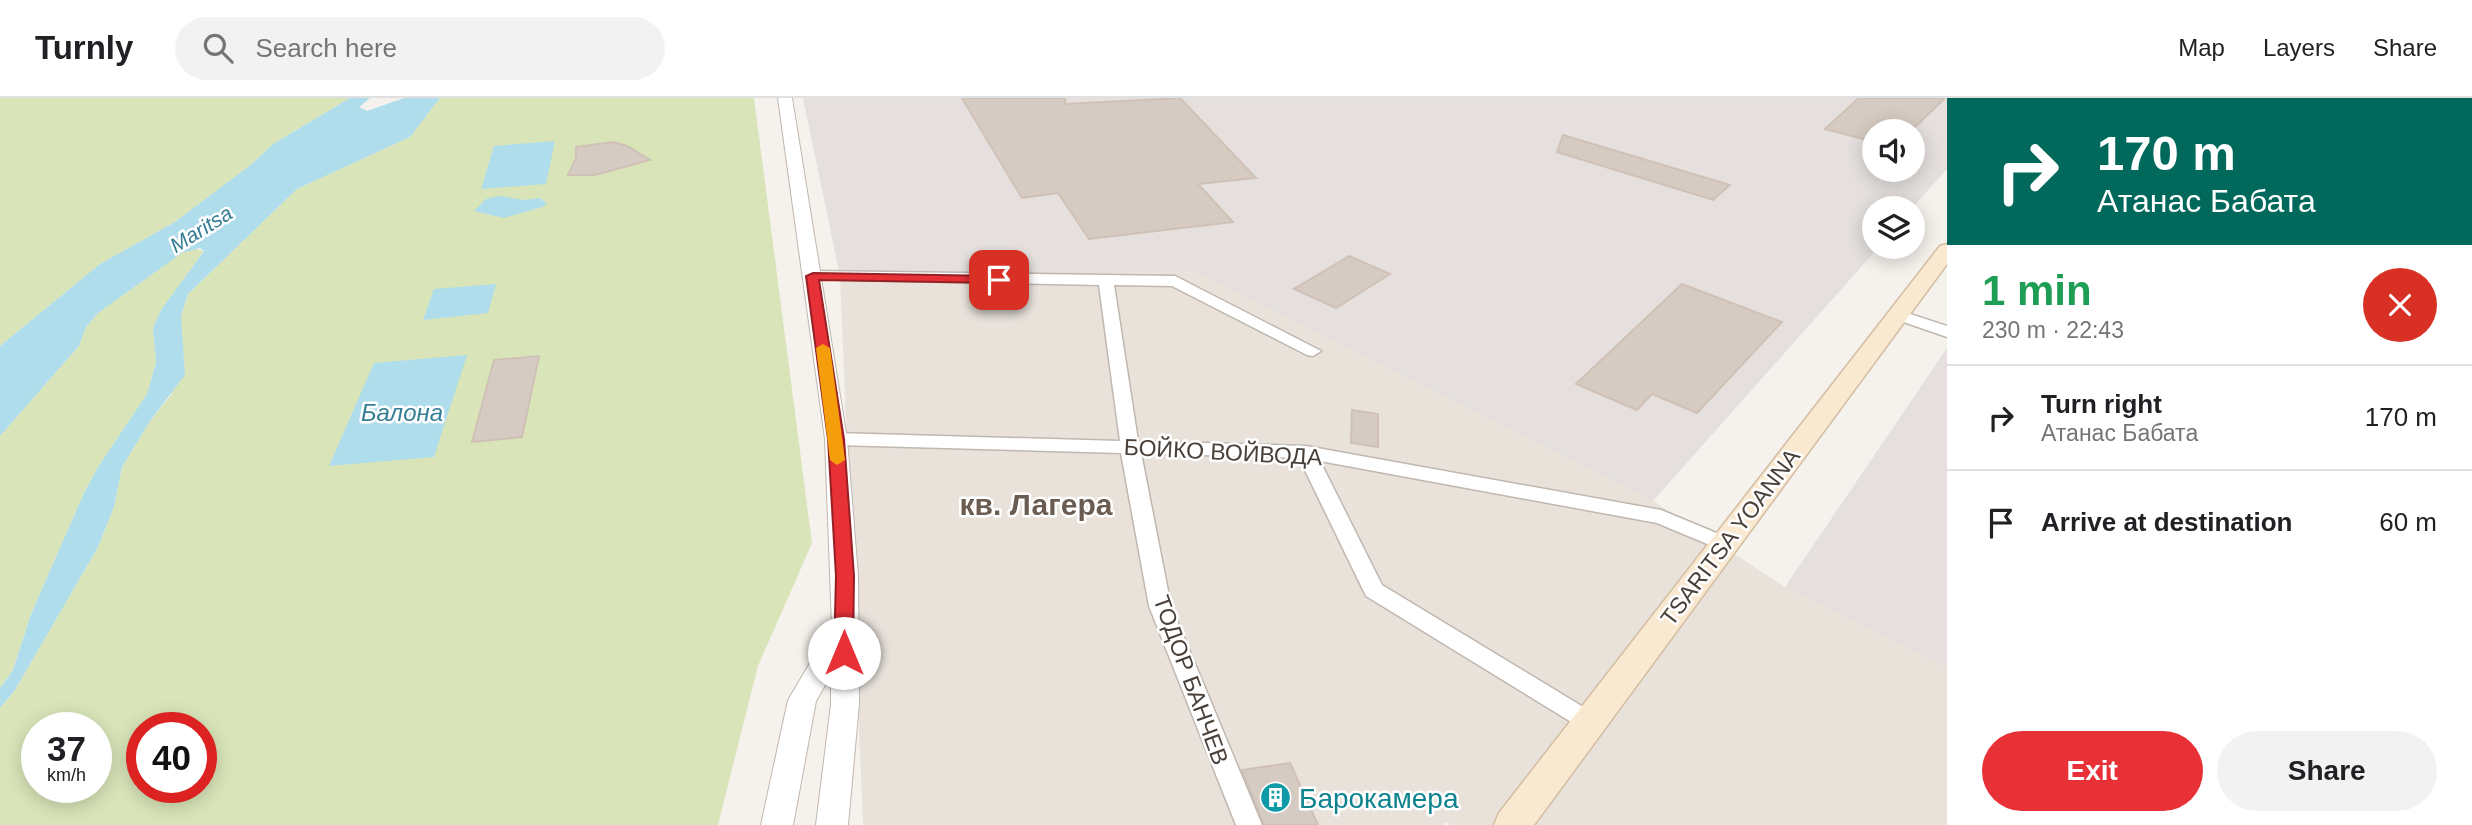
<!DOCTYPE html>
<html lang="en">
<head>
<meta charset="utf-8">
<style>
  :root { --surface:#fff; --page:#f2f2f2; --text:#202124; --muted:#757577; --line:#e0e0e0; --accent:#e73137 }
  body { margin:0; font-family:Helvetica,sans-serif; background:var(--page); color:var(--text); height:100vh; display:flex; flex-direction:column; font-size:26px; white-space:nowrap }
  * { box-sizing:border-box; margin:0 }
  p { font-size:23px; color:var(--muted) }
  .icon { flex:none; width:38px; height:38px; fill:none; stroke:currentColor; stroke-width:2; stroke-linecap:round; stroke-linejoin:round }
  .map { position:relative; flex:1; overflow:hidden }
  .details { display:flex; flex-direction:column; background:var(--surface); width:525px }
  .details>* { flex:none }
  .hud { background:#00695c; color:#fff; overflow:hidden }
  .controls { position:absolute; left:1862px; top:21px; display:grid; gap:14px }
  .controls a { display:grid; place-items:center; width:63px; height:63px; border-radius:50%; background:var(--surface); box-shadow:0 4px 18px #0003; font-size:35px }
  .speed { position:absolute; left:21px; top:614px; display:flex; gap:14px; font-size:35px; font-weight:700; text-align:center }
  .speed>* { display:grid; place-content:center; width:91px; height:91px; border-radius:50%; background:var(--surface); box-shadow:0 4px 18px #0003; line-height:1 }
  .speed small { font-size:18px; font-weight:400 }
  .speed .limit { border:10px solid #d22; background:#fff; color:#111 }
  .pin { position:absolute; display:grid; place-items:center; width:60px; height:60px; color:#fff; margin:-30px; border-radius:14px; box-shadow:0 4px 10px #0006 }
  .me { position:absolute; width:77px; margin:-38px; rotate:0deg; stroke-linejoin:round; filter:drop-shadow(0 0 5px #0008) }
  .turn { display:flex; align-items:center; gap:24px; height:147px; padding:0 35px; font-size:32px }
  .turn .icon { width:91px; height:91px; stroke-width:2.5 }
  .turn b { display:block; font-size:49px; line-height:60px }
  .round { display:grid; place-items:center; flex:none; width:74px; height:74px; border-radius:37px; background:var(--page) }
  .headline { display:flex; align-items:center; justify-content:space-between; height:119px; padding:0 35px }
  h1 { font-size:42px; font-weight:800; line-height:52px; color:#1e9e55 }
  .button { display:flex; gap:14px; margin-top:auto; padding:14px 35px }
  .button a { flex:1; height:80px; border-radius:42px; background:var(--accent); color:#fff; font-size:28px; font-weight:800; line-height:80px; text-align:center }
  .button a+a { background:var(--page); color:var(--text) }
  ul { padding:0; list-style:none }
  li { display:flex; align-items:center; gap:21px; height:105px; padding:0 35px; border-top:2px solid var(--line) }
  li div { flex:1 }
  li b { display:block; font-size:26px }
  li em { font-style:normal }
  header { display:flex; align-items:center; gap:42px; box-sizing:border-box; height:98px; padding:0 35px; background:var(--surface); border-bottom:2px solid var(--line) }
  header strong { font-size:33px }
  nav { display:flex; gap:38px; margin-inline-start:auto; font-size:24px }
  .search { width:490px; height:63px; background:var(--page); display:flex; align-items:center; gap:18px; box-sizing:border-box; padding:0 24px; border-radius:38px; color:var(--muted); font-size:26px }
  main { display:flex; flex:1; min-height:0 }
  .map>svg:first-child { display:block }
  .residential { fill:#e8e2db }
  .industrial { fill:#e5e0dd; fill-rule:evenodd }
  .green { fill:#d9e5b9; fill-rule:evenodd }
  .water { fill:#afddeb }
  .building { fill:#d5cbc3; stroke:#d0c1b6; stroke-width:2 }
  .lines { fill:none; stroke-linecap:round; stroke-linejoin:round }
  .minor-casing { stroke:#c0b7af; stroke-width:3 }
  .tertiary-casing { stroke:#c0b7af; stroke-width:2 }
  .secondary-casing { stroke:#d3bda2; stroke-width:3 }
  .minor { fill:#fff; fill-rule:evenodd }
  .tertiary { fill:#fff; fill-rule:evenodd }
  .secondary { fill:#fae9d1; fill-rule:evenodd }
  .route { fill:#e73137; stroke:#962024; stroke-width:2 }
  .slow { fill:#f59e0b }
  .labels { text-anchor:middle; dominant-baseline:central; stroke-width:5; stroke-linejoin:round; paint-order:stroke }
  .far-water-label { font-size:21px; font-style:italic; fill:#367e95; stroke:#fff }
  .street-label { font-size:23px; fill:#49403a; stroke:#fff }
  .water-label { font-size:24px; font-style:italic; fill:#367e95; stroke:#fff }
  .near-culture-label { font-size:28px; fill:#0d838f; stroke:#fff; text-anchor:start }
  .district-label { font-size:30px; font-weight:bold; fill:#6b5c52; stroke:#fff }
</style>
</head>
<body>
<header>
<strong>Turnly</strong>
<div class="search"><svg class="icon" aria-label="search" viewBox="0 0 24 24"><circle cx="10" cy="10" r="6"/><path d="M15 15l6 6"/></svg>Search here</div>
<nav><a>Map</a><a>Layers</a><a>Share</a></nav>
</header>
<main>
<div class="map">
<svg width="1947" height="727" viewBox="0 0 1947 727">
  <rect width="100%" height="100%" fill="#f5f1ec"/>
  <path class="residential" d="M1194,174L1653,403L1785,489L1947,569V727H1450L1445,724L1442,727H863L840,178Z"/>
  <path class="industrial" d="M803,0H1947V71L1912,110H1874V149H1879L1653,403L1194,174L840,178ZM1874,33H1913V72H1874Z
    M1947,250V569L1785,489Z"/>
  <path class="green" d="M0,0H350L273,46L253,65L175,124L100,166L0,248Z
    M440,0H754L812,445L758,568L718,727H0V610L15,592L98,449L114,409L122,369L150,323L171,297L184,267L181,218L188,196L297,91L410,39ZM37,630H96V690H37ZM142,630H201V690H142Z
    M195,151L204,153L161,212L153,230L156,265L147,296L98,369L84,395L31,516L13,572L0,590V338L79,248L86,229L98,215L182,155Z"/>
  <path class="water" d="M350,0H370L359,9L367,13L404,0H440L410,39L297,91L188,196L181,218L185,277L150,323L122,369L114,409L98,449L15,592L0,610V590L13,572L31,516L84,395L98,369L147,296L156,265L153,230L161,212L204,153L200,150L182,155L98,215L86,229L79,248L0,338V248L100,166L175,124L253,65L273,46Z
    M555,43L546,86L481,91L494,48Z
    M499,98L524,102L540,100L547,105L543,109L504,120L474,113L486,101Z
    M496,186L488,215L423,222L434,191Z
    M467,257L434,359L329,368L374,265Z"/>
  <path class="building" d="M962,0H1065V6L1180,0L1256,80L1198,86L1233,124L1089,141L1058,95L1022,100Z
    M1859,0H1945L1911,33H1874L1871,43L1825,31Z
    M1563,37L1730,87L1713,102L1557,54Z
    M614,44L627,48L650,62L595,77H568L576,60V49Z
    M1349,158L1390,176L1336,210L1294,191Z
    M1682,186L1782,224L1697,315L1652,296L1637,312L1576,286Z
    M539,258L522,339L472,344L494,262Z
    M1352,312L1378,316V349L1351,345Z
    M1290,665L1318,727H1264L1242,672Z"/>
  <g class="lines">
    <defs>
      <path id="minor" d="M812,173L1175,178L1321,253L1313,258L1307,257L1172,188L1114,187L1138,343L1306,348L1661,412L1731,441L1734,446L1731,451L1724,453L1657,425L1320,363L1382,487L1598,618L1601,625L1598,632L1589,635L1366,498L1299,360L1141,355L1171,508L1262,727H1236L1149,508L1121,355L836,347L827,341L836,335L1120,343L1099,187L807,181L804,178Z
        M1898,212L1947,228V239L1892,220V214Z"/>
      <path id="tertiary" d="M778,0H792L847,341L858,478L859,606L848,727H816L831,606V577L816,603L793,727H761L788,602L832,528L825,341Z"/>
      <path id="secondary" d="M1947,146V166L1534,727H1494L1499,715L1940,148Z"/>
    </defs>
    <use href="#minor" class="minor-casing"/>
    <use href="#tertiary" class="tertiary-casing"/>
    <use href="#secondary" class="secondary-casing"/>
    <use href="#minor" class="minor"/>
    <use href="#tertiary" class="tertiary"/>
    <use href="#secondary" class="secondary"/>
  </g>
  <path class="route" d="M813,175L999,178L1006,182L999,185L819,182L844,341L854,478L853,555L851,561H837L834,555L836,478L828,341L806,178Z"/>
  <path class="slow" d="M823,246L830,250L845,362L837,367L830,362L816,250Z"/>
  <defs>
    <symbol id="building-disc" viewBox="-11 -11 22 22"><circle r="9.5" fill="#0f9aa8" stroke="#fff"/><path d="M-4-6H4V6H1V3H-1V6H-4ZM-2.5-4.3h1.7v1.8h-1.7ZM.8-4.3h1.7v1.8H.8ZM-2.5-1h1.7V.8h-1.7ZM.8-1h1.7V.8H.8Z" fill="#fff"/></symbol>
  </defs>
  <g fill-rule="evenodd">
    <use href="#building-disc" x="1258" y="682" width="35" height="35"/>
  </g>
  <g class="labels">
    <g class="far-water-label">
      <text transform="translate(201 131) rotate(-32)">Maritsa</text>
    </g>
    <g class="street-label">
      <text transform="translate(1223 354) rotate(3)">БОЙКО ВОЙВОДА</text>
      <text transform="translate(1730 439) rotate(-53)">TSARITSA YOANNA</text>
      <text transform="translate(1191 582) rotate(70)">ТОДОР БАНЧЕВ</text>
    </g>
    <g class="water-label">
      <text x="402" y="314">Балона</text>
    </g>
    <g class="near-culture-label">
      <text x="1299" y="700">Барокамера</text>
    </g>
    <g class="district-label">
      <text x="1036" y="406">кв. Лагера</text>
    </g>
  </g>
</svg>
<div class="controls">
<a><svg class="icon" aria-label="sound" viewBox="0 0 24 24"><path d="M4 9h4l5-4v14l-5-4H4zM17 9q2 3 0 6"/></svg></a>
<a><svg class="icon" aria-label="layers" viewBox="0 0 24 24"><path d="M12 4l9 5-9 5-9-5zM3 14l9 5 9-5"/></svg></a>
</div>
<div class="speed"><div>37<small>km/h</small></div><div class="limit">40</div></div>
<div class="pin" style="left:999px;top:182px;background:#d93025"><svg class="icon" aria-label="arrive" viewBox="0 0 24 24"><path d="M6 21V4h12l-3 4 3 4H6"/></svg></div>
<svg class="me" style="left:844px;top:555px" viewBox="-20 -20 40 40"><circle r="19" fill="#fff"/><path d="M0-13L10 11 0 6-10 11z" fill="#e73137"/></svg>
</div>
<section class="details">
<div class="hud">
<div class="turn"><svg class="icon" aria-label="right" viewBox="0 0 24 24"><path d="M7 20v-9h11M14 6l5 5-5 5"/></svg><div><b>170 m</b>Атанас Бабата</div></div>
</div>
<div class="headline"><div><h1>1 min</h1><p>230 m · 22:43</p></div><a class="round" style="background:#d93025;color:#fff"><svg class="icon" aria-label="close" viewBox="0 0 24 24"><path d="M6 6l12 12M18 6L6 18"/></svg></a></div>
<ul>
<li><svg class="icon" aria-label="right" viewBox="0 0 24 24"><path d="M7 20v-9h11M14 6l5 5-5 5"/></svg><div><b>Turn right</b><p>Атанас Бабата</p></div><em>170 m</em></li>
<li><svg class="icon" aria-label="arrive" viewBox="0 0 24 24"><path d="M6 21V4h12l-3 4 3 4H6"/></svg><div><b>Arrive at destination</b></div><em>60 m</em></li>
</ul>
<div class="button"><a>Exit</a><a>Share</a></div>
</section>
</main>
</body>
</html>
